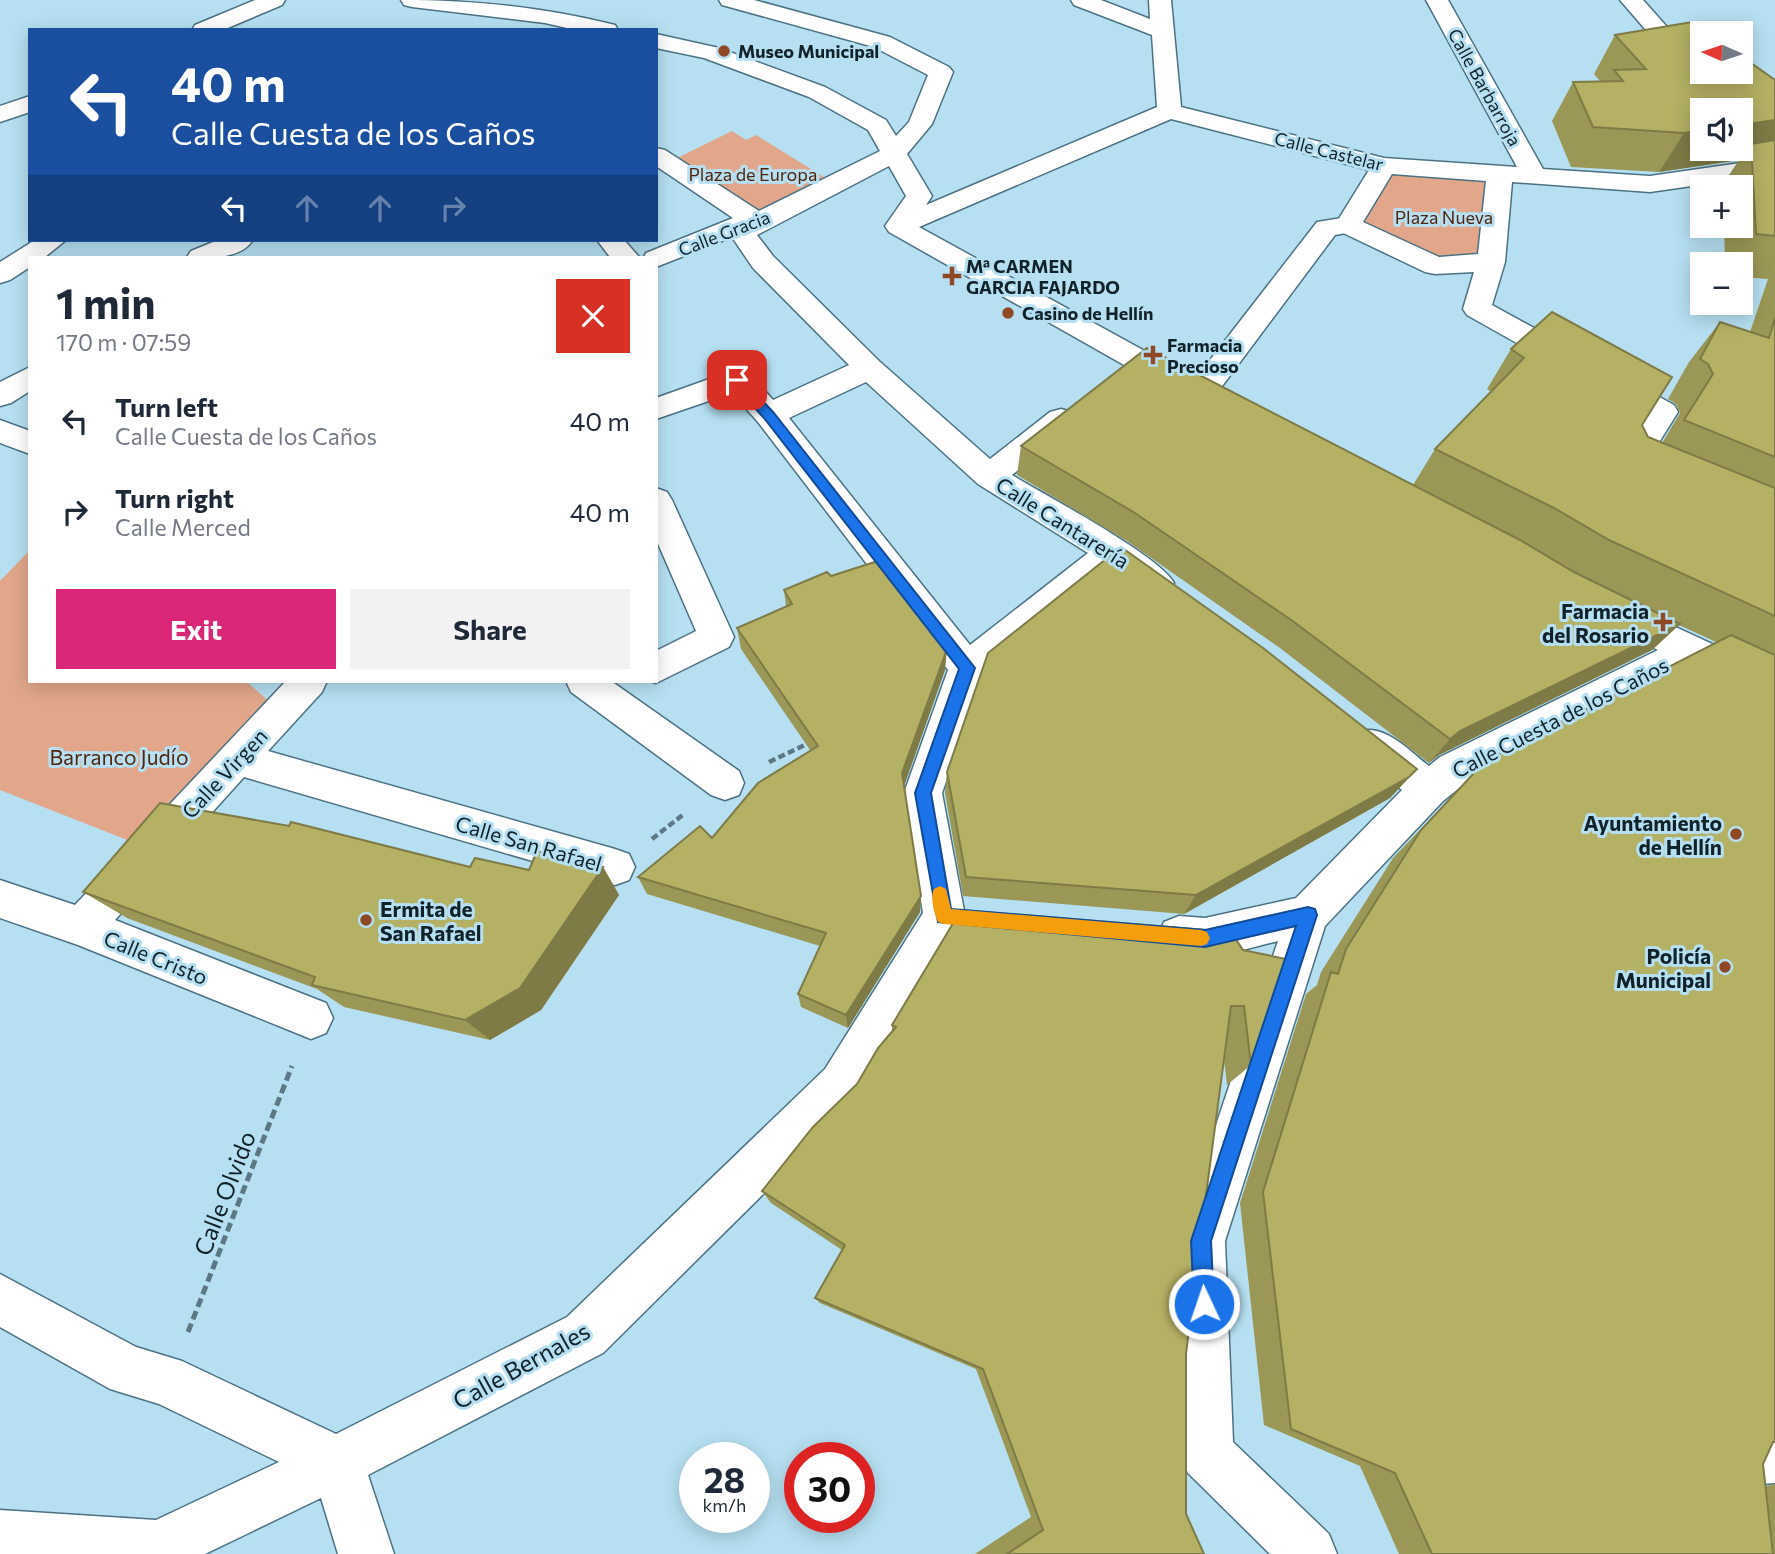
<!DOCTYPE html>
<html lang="en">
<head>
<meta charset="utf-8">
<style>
  :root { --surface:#fff; --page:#f2f2f3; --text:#1f2937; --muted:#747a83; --accent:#db2777 }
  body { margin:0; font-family:Commissioner,sans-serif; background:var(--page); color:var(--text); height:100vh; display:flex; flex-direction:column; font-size:26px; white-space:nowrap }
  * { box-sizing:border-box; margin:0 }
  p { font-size:23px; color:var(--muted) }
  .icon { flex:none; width:38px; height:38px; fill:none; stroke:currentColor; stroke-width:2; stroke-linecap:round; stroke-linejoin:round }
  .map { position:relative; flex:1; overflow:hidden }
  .side { position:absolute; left:28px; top:256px; width:630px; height:427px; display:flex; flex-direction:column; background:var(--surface); border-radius:0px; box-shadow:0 4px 18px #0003 }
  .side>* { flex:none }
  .guide { position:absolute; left:28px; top:28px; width:630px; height:214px; border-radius:0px; box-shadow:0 4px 18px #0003; background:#1a4fa0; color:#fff; overflow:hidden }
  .needle { width:46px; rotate:273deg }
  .buttons { position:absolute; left:1690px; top:21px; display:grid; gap:14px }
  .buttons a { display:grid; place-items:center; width:63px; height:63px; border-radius:0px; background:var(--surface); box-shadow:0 4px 18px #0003; font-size:35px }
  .speed { position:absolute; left:679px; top:1442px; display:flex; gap:14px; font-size:35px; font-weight:700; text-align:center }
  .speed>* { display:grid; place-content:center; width:91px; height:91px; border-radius:50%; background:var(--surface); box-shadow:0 4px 18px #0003; line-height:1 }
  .speed small { font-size:18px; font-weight:400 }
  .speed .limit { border:10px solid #d22; background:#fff; color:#111 }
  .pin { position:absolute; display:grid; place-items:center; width:60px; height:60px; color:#fff; margin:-30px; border-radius:14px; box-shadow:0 4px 10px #0006 }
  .me { position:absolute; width:77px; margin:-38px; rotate:357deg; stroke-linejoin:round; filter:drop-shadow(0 0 5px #0008) }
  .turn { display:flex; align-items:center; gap:24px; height:147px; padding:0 28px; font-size:32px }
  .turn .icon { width:91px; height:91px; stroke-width:2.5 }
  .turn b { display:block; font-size:49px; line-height:60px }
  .lanes { display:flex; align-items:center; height:66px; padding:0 28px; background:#0003; justify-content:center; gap:35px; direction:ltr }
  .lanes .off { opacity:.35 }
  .round { display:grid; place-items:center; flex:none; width:74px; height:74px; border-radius:0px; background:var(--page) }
  .overview { display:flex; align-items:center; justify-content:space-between; height:119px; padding:0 28px }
  h1 { font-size:42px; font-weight:700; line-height:52px }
  .button { display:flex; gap:14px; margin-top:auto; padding:14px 28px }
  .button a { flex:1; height:80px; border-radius:0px; background:var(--accent); color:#fff; font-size:28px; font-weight:700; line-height:80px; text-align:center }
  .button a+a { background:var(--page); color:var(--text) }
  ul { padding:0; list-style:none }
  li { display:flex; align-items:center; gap:21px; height:91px; padding:0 28px }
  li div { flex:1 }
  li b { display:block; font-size:26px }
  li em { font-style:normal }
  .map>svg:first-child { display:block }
  .green { fill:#e2a78b }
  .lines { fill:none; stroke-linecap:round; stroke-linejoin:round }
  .pedestrian-casing { stroke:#4b7282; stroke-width:3 }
  .minor-casing { stroke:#4b7282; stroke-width:3 }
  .path-far1 { stroke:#5c7884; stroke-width:4.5; stroke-dasharray:7 3.5; stroke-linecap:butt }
  .path { stroke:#5c7884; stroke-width:5; stroke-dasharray:9 4.5; stroke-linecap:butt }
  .pedestrian { fill:#fff; fill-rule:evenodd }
  .minor { fill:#fff; fill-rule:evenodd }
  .wall { fill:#9b9756 }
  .shaded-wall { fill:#7e7b46 }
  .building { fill:#b4b064; stroke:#7e7b46; stroke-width:2 }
  .route { fill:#1a73e8; stroke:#114b97; stroke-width:2 }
  .slow { fill:#f59e0b }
  .poi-dot { fill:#904925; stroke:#b6e0f2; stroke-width:2.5 }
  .labels { text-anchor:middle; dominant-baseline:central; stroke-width:6; stroke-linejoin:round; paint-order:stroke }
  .far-poi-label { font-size:18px; font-weight:bold; fill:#122229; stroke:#b6e0f2; text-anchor:start }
  .far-street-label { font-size:18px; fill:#122229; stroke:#b6e0f2 }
  .far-park-label { font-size:18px; fill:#52240c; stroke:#b6e0f2 }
  .street-label { font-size:21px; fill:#122229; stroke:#b6e0f2 }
  .poi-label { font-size:21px; font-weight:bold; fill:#122229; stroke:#b6e0f2; text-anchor:end }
  .park-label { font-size:21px; fill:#52240c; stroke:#b6e0f2 }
  .near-street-label { font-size:24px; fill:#122229; stroke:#b6e0f2 }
</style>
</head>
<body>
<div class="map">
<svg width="1775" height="1554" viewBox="0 0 1775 1554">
  <rect width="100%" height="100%" fill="#b6e0f2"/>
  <path class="green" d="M732,131L746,140L756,135L824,177L752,216L671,161Z
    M1384,166L1500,172L1491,262L1435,266L1348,225Z
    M30,550V681H246L272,704L140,845L0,790V581Z"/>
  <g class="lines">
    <defs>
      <path id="pedestrian" d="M1348,217L1357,219L1361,225L1357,231L1335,235L1211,401L1200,404L1189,401L1185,394L1189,387L1317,222Z"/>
      <path id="minor" d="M255,0H285L282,5L223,30H192L195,25Z
        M401,0C475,0 543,7 615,25L618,30H576L545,23L412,7L404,5Z
        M719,0H754L890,37L949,67L953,72L932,124L907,154L932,196L926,205L1157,107L1152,35L1074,5L1071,0H1101L1150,19L1149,0H1171L1181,107L1384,158L1517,167L1426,0H1448L1543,169L1650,176L1775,158V174L1650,192L1512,182L1505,262L1492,305L1674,405L1678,412L1648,460L1656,464L1661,472L1656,480C1641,485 1622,480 1613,465L1645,415L1467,315L1463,309L1474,272L1435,274L1425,272L1339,231L1335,225L1369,170L1171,119L919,227L1192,377L1196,384L1192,391L1181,394L1170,391L889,232L885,226L906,196L889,166L757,235L773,256L879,361L990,459L1050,412L1061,409L1072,412L1076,420L1072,428L1012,475C1045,495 1160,556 1174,583L1169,592C1147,600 1131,583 1114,570L982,676L942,793L965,916L857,1101L603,1353L368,1475L394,1554H338L321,1498L205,1554H0V1510L156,1520L279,1462L159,1404L110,1389L0,1327V1274L136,1347L182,1361L336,1434L567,1317L825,1069L923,913L904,793L948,670L758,422L732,393L656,419V398L726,373C749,367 759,385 773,400L849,365L753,268L732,237L656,267V257H644L646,253L733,218L656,166V148L665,150L759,211L880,151L868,130L809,97L704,58L656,48V34L719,48L825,87L886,120L896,136L909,122L928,75L874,47L722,5ZM1392,174L1486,181L1478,254L1439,257L1363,222ZM866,382L978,484L1088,553L970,645L789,418Z
        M1620,0H1643L1692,55L1703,63V72H1716L1775,113V131L1766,129L1676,65Z
        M30,96V112L0,122V106Z
        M35,240H66L45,257H30V267L10,280L0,283V262Z
        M218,240H253C240,260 208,258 187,257L191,251Z
        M597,240H624L639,257H610Z
        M30,367V391L11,403L0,406V382Z
        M0,420L30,431V454L0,443Z
        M656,488L667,492L672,500L734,637L729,647L656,683L650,681H656V651L696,631L656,539Z
        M1617,600L1775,673V705L1692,666L1468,781L1443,801L1325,926L1225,1241L1233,1442L1329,1534L1337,1554H1270L1188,1473L1180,1454L1177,1241L1278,941C1240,950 1202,965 1164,950L1158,936L1164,922L1179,916L1205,918L1296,898L1402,790L1357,754L1351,743L1357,732C1384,722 1408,750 1429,766L1440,757L1658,650L1605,624L1600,614L1605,604Z
        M286,681H327L322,692L268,751L615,849L629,854L635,867L629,880L615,885L244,777L115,920L326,1003L333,1018L326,1033L311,1039L78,945L0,918V880L75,905Z
        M566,681H611L739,771L744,783L739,795L725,800L711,795L571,692Z
        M1775,1429V1483L1762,1484L1770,1554H1714L1706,1459L1714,1440L1733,1432Z"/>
    </defs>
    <use href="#pedestrian" class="pedestrian-casing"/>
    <use href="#minor" class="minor-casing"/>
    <path class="path-far1" d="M769,762L811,742
      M652,839L684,814"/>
    <path class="path" d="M188,1332L292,1066"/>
    <use href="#pedestrian" class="pedestrian"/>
    <use href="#minor" class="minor"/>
  </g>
  <path class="wall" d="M1615,35L1775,80V1442H1773L1763,1464L1766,1486L1775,1484V1554H1399L1360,1466L1264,1425L1240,1203L1306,994L1317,985L1321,972L1393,858L1474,773L1716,642L1679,625L1652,650L1439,755L1429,763L1280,648L1127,541L1017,475L1021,446L1413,485L1435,449L1491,392L1487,389L1511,349L1642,425L1648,437L1662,443L1680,413L1676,404L1668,399L1689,362L1720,322L1750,332L1768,279L1741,277V264H1725L1724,226H1741V187H1723V184L1739,160L1659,172L1571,167L1552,121L1573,82L1600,81L1594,74Z
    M831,576L945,670L904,785L921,896L920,912L848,1028L801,1007L798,994L820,946L647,894L638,877L712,838L810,750L741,649L737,628L786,606L784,590Z
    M1417,769L1390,798L1184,914L963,896L945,793L947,772Z
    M289,826L470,867L529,870L603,867L619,895L541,1010L490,1040L344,1007L317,989L127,918L83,892Z
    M1243,950L1251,1065L1227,1085L1224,1059L1196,1231L1186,1354V1514L1204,1554H975L1031,1517L976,1369L820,1303L815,1298L842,1250L771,1203L762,1191L857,1084L892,1032V1025Z"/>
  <path class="shaded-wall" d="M1775,120V146L1751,144L1739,160L1659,172L1684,133L1703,130V149H1741V125Z
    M1680,624L1652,650L1439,755L1429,763L1450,739L1460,731Z
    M947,649L945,670L902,792V773Z
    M1417,769L1390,798L1184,914L1196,895Z
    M603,867L619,895L541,1010L490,1040L465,1020Z
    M921,896L920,912L848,1028L846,1015Z"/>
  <path class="building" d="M1692,22L1708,33H1703V72H1741V56L1775,80V120L1741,125V110H1703V130L1684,133L1593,127L1573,82L1623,81L1614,70L1646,69L1615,35Z
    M1775,140V236L1756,234L1751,144Z
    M1552,312L1672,377L1642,425L1648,437L1775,488V616L1609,540L1554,508L1435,449L1524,358L1511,349Z
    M1775,318V457L1684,420L1713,374L1708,364L1700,359L1720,322L1769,338Z
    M1147,348L1520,540L1574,572L1680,624L1460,731L1450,739L1294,622L1135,513L1021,446Z
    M1121,547L1263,648L1417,769L1409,777L1196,895L966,877L947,772L988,653Z
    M878,561L947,649L902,773L921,896L846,1015L798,994L826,933L638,877L700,826L712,838L758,783L818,746L737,628L792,604L784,590L827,572L831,576Z
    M1731,635L1775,655V1442H1773L1763,1464L1773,1554H1432L1395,1473L1291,1429L1263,1192L1331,972L1338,974L1346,949L1421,830L1474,773L1500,753Z
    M160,803L289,826L291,822L470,867L475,858L529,870L537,851L603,867L520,988L465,1020L312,985L315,977L83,892Z
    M961,910L1231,932L1243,950L1286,959L1251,1065L1244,1006H1231L1205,1203L1196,1231L1197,1266L1186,1354V1514L1204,1554H1007L1043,1530L983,1369L815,1298L845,1245L762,1191L813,1127L857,1084L878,1048L896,1027L892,1025Z"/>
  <path class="route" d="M737,376L741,378L773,412L975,668L931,793L951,909L1205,930L1308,907L1315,909L1317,915L1211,1241L1214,1304L1211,1312L1204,1315L1197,1312L1194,1304L1191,1241L1296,926L1205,947L938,922L915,793L959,669L764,418L732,383V378Z"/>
  <path class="slow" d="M940,886L946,889L951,909L1201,930L1207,932L1210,938L1207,944L1201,946L944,924L938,922C934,913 930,898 934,889Z"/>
  <g class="poi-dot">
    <circle cx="724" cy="51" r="7"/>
    <path d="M948.5 265.5h7v7h7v7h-7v7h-7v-7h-7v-7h7z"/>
    <circle cx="1008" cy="313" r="7"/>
    <path d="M1149.5 344.5h7v7h7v7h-7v7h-7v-7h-7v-7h7z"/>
    <path d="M1659.5 611.5h7v7h7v7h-7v7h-7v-7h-7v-7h7z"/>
    <circle cx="1736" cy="834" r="7"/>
    <circle cx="366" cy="920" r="7"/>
    <circle cx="1725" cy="967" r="7"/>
  </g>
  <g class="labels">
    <g class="far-poi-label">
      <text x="738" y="51">Museo Municipal</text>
      <text x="966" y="266">Mª CARMEN<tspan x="966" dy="21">GARCIA FAJARDO</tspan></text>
      <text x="1022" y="313">Casino de Hellín</text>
      <text x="1167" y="345">Farmacia<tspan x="1167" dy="21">Precioso</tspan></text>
    </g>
    <g class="far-street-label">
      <text transform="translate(1485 87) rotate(61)">Calle Barbarroja</text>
      <text transform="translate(1329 151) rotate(14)">Calle Castelar</text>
      <text transform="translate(724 233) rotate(-21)">Calle Gracia</text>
    </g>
    <g class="far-park-label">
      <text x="753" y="174">Plaza de Europa</text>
      <text x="1444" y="217">Plaza Nueva</text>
    </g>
    <g class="street-label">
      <text transform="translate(1063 522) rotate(32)">Calle Cantarería</text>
      <text transform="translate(1560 717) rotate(-27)">Calle Cuesta de los Caños</text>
      <text transform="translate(224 773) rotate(-47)">Calle Virgen</text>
      <text transform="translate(529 843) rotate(16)">Calle San Rafael</text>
      <text transform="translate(156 957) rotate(22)">Calle Cristo</text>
    </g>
    <g class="poi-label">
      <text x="1649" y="610">Farmacia<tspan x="1649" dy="24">del Rosario</tspan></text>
      <text x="1722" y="822">Ayuntamiento<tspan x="1722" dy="24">de Hellín</tspan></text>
      <text x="380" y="908" text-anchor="start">Ermita de<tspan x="380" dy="24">San Rafael</tspan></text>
      <text x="1711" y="955">Policía<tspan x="1711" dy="24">Municipal</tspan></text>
    </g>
    <g class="park-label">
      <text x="119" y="756">Barranco Judío</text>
    </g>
    <g class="near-street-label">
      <text transform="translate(224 1193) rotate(-69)">Calle Olvido</text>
      <text transform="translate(521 1365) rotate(-29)">Calle Bernales</text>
    </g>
  </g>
</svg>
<div class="buttons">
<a><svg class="needle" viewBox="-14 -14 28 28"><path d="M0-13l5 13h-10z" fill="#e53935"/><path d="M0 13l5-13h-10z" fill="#747a83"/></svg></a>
<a><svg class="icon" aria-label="sound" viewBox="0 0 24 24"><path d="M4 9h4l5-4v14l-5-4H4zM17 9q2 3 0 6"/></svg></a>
<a>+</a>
<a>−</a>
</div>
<div class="speed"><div>28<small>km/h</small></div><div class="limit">30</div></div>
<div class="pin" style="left:737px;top:380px;background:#d93025"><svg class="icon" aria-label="arrive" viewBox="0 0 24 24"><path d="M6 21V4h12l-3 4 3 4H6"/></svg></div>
<svg class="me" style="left:1204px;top:1304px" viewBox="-20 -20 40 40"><circle r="17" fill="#1a73e8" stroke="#fff" stroke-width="3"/><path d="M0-11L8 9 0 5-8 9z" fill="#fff"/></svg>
<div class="guide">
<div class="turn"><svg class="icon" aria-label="left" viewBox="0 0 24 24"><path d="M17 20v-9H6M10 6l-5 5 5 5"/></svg><div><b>40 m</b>Calle Cuesta de los Caños</div></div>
<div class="lanes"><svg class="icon" aria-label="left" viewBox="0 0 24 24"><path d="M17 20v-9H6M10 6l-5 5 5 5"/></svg><svg class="icon off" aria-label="ahead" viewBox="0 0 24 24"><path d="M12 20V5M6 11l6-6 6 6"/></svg><svg class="icon off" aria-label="ahead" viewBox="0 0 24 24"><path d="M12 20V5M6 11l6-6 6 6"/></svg><svg class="icon off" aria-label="right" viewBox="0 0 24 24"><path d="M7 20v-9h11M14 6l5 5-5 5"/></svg></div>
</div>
<section class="side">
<div class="overview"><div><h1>1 min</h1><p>170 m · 07:59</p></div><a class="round" style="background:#d93025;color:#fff"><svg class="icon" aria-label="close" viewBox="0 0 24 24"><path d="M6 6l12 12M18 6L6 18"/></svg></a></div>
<ul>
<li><svg class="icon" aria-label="left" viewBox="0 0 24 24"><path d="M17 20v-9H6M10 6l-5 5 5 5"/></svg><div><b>Turn left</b><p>Calle Cuesta de los Caños</p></div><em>40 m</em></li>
<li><svg class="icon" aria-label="right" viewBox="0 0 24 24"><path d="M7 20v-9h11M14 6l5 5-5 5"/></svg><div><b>Turn right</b><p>Calle Merced</p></div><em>40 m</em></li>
</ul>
<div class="button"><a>Exit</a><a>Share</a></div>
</section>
</div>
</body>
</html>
